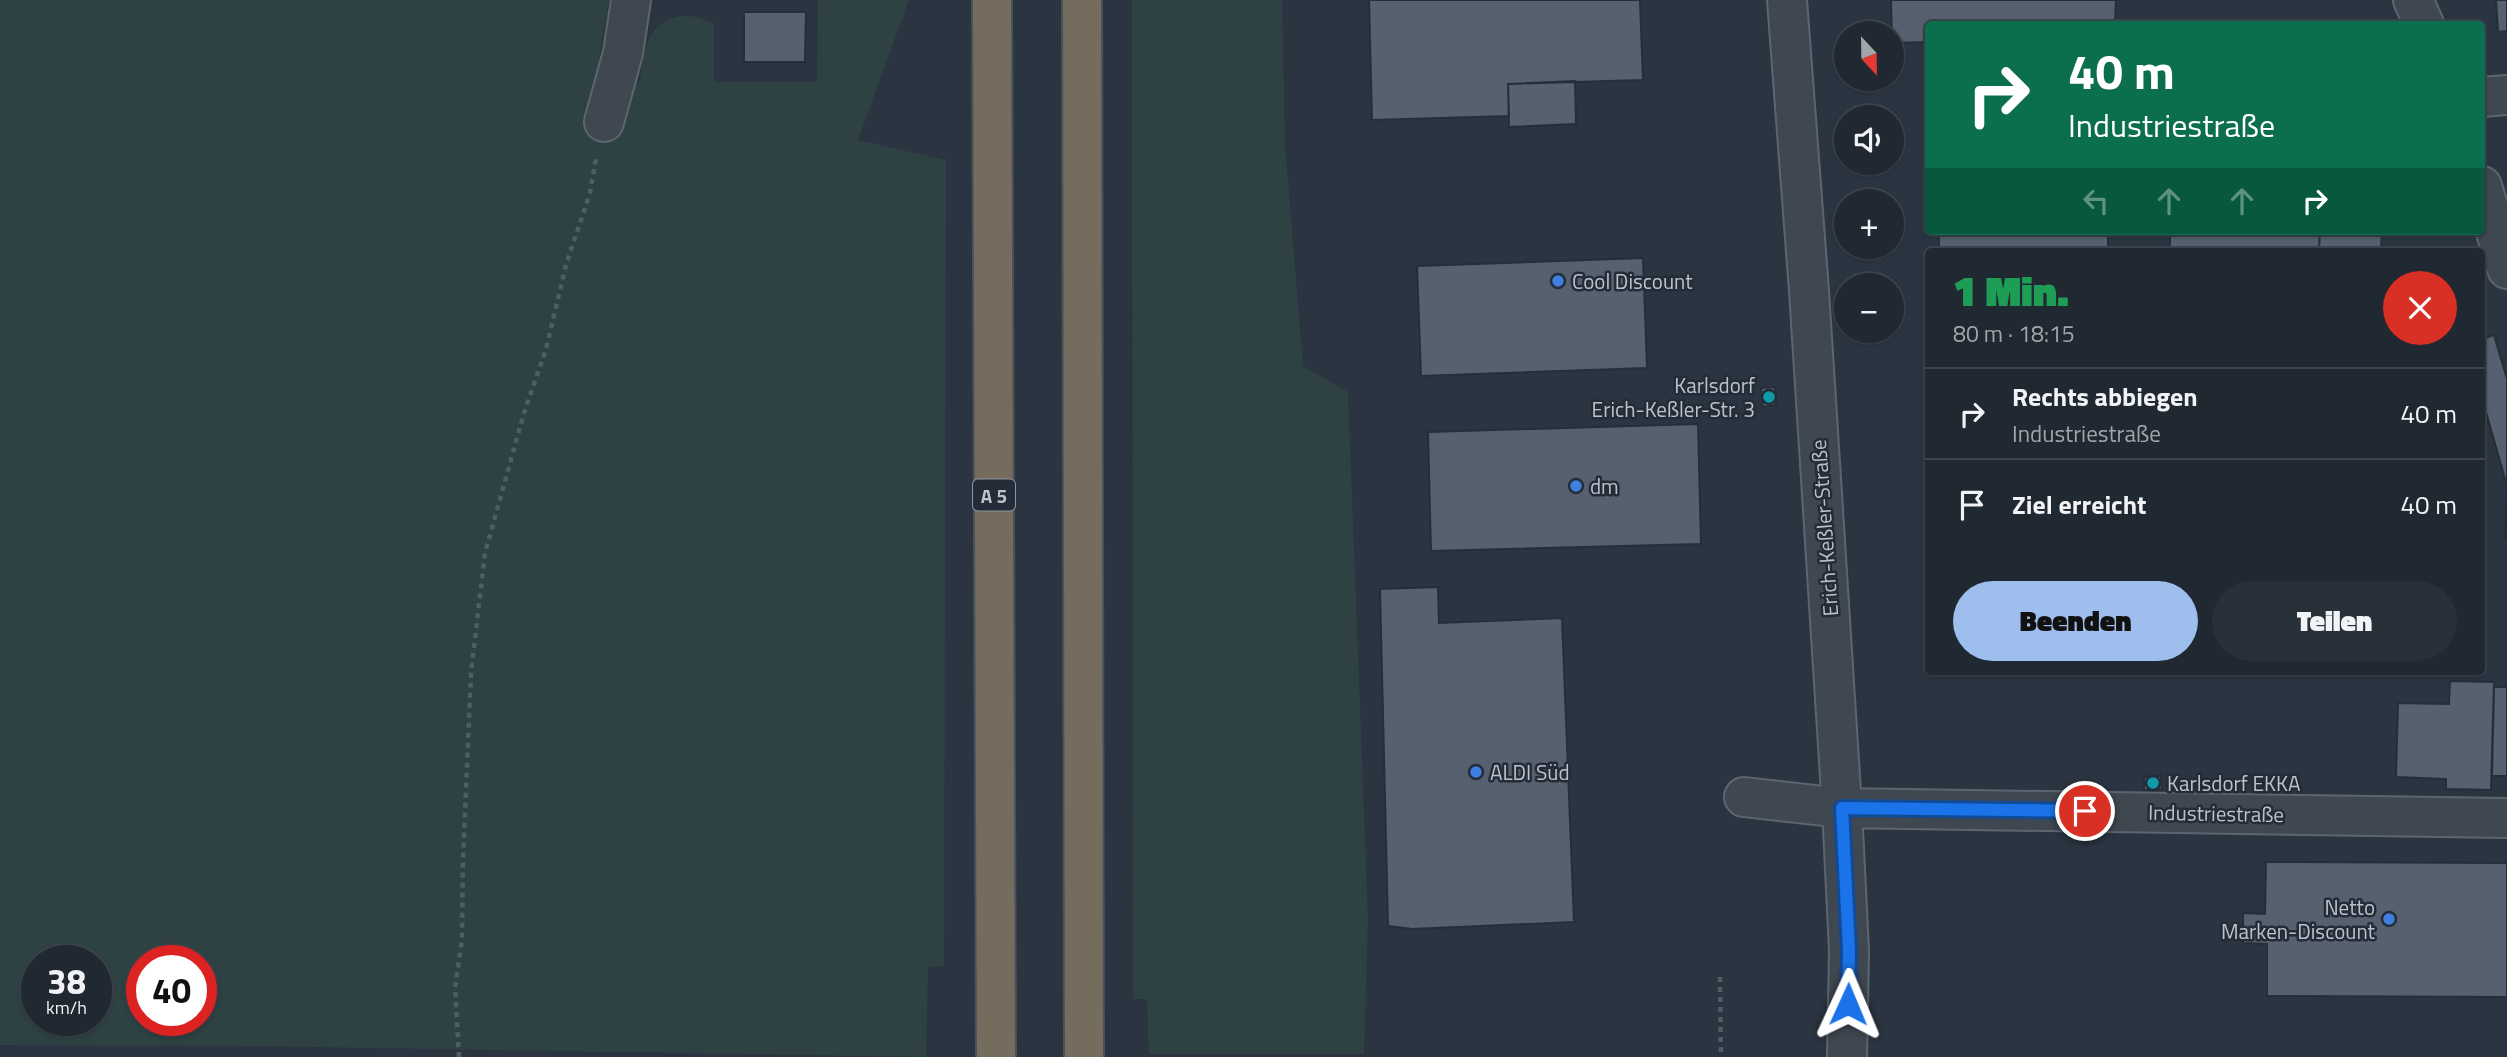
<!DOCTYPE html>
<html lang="de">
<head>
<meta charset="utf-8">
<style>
  :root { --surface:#202831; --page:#283039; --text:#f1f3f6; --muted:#a2a6ab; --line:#3d444d; --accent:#9ebfee }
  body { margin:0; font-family:"Titillium Web",sans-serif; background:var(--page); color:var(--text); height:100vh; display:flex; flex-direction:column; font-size:26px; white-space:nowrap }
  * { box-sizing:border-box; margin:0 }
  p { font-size:23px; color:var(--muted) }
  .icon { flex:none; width:38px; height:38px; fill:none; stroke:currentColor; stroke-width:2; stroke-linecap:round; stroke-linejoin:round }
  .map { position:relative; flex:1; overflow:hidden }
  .drawer { position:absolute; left:1925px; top:248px; width:560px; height:427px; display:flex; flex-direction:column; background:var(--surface); border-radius:7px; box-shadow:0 2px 5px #0004,0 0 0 2px var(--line) }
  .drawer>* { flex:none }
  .top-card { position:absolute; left:1925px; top:21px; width:560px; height:214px; border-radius:7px; box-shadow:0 2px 5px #0004,0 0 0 2px var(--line); background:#0b6e4f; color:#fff; overflow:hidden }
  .needle { width:46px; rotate:158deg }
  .fabs { position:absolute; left:1834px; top:21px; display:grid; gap:14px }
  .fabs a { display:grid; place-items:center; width:70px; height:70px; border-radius:50%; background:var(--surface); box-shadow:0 2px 5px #0004,0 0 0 2px var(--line); font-size:35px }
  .speed { position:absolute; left:21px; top:945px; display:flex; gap:14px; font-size:35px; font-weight:700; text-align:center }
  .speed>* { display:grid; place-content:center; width:91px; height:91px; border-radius:50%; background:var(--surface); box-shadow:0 2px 5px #0004,0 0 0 2px var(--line); line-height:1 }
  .speed small { font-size:18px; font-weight:400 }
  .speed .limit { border:10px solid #d22; background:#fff; color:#111 }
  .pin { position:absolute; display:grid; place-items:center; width:60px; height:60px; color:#fff; margin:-30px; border:4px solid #fff; border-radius:50%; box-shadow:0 2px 7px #0007 }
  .me { position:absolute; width:77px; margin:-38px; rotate:1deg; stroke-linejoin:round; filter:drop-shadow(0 0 5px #0008) }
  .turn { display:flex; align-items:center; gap:24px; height:147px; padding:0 28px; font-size:32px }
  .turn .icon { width:91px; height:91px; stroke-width:2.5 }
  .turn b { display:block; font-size:49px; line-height:60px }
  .lanes { display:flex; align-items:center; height:66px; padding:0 28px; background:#0003; justify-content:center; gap:35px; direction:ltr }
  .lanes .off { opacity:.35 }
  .round { display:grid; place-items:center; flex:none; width:74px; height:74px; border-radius:37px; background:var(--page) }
  .summary { display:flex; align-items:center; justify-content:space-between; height:119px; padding:0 28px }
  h1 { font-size:42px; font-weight:800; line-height:52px; color:#1e9e55 }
  .cta { display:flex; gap:14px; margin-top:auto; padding:14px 28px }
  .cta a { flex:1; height:80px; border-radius:42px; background:var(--accent); color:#111; font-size:28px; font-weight:800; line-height:80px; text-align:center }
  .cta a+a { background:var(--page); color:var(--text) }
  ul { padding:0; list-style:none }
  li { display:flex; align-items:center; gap:21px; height:91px; padding:0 28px; border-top:2px solid var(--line) }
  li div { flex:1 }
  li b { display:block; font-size:26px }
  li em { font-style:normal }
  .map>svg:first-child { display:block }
  .green { fill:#2e4243; fill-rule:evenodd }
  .building { fill:#56606e; stroke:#252e39; stroke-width:2 }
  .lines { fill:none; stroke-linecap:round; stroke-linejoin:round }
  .minor-casing { stroke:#5d656f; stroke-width:42 }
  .highway-casing { stroke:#49525c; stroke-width:42 }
  .path { stroke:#4d5f61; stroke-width:4.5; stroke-dasharray:5 5; stroke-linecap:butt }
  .minor { stroke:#3f4751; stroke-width:38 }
  .highway { stroke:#766c5d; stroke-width:38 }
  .route-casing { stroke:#114b97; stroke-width:18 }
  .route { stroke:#1a73e8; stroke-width:12 }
  .shop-dot { fill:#3f7fe0; stroke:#232c37; stroke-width:2.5 }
  .culture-dot { fill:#0f9aa8; stroke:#232c37; stroke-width:2.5 }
  .labels { text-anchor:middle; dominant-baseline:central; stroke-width:5; stroke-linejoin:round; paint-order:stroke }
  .shield { fill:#232c37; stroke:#8e959f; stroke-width:2 }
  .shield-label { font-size:19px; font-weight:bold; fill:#bcc2cb }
  .poi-label { font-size:21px; fill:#bcc2cb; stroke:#232c37; text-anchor:start }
  .street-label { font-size:21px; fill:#bcc2cb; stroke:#232c37 }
</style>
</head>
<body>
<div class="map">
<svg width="2507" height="1057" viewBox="0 0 2507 1057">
  <rect width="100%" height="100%" fill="#2b3541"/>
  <path class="green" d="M0,0H609L599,59L639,84C645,56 643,25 677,17C689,14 703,18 714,24V82H817L818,0H909L858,140L946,160L944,966L928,967L926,1057L248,1046L0,1045ZM37,961H96V1020H37ZM142,961H201V1020H142Z
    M1132,0H1282L1285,144L1303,366L1348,392L1368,919L1364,1054H1149L1147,999H1133Z"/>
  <path class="building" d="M1369,0H1640L1643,80L1508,84L1509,116L1372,120Z
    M1891,0H2116L2115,24H1928V42L1892,43Z
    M2496,0H2507V31L2498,32Z
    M744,12H806L805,62H744Z
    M1575,81L1576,124L1509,127L1508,84Z
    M1939,231H2108V252H1939Z
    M2170,231H2320L2319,249L2170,248Z
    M2320,231H2382L2381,248L2319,249Z
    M2170,248H2246V252H2170Z
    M2246,248L2300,249V252H2246Z
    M1643,258L1647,368L1421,376L1417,266Z
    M2494,335L2507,379V539H2505L2507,486L2482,398V339Z
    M1775,387L1776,405L1763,407L1761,388Z
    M1698,424L1701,544L1431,551L1428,432Z
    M1438,587L1439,623L1562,618L1574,922L1412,929L1388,926L1380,589Z
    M2450,681L2494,682L2491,790L2446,789V779L2396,777L2398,703L2449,704Z
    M2494,687H2507V776H2492Z
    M2161,776L2162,789L2144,790V777Z
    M2266,862L2507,863V997L2267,996V944L2243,943V913L2265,914Z"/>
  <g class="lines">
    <defs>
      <path id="minor" d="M1787,0L1809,291L1842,808L1849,951L1847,1057
        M2413,0L2424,24
        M2482,97L2507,95
        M604,122L623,53L631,0
        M2482,186L2507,269
        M1744,797L1842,808L2507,818"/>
      <path id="highway" d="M992,0L996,1057
        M1082,0L1084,1057"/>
    </defs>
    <use href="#minor" class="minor-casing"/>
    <use href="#highway" class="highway-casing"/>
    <path class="path" d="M1720,977L1721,1057
      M459,1057L455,988L462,939L463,859L471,673L485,553L524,413L546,349L566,265L590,193L596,158"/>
    <use href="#minor" class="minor"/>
    <use href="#highway" class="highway"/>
  </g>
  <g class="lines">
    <defs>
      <path id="route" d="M1848,1004L1849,951L1842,808L2085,811"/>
    </defs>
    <use href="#route" class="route-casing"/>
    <use href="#route" class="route"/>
  </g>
  <g class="shop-dot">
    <circle cx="1558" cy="281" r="7"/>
    <circle cx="1576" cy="486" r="7"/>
    <circle cx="1476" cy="772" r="7"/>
    <circle cx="2389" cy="919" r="7"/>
  </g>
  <g class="culture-dot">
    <circle cx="1769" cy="397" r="7"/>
    <circle cx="2153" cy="783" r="7"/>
  </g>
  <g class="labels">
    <rect class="shield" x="973" y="479.5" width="42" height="31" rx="5"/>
    <g class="shield-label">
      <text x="994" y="495">A 5</text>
    </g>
    <g class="poi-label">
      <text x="1572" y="281">Cool Discount</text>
      <text x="1755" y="385" text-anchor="end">Karlsdorf<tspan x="1755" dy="24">Erich-Keßler-Str. 3</tspan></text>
      <text x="1590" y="486">dm</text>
      <text x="1490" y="772">ALDI Süd</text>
      <text x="2167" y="783">Karlsdorf EKKA</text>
      <text x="2375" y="907" text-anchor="end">Netto<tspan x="2375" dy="24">Marken-Discount</tspan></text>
    </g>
    <g class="street-label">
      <text transform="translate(1824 528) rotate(-94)">Erich-Keßler-Straße</text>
      <text transform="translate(2216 813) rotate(1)">Industriestraße</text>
    </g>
  </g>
</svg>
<div class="fabs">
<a><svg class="needle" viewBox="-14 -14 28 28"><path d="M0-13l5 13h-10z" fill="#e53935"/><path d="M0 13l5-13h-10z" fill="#a2a6ab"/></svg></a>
<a><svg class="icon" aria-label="sound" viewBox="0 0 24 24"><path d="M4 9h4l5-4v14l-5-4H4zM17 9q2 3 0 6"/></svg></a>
<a>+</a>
<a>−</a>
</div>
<div class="speed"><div>38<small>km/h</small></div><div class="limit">40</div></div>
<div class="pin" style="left:2085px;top:811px;background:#d93025"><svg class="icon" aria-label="arrive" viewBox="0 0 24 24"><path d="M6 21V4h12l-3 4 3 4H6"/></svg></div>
<svg class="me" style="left:1848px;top:1004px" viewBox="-20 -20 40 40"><path d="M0-17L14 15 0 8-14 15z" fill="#1a73e8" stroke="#fff" stroke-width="4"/></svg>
<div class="top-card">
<div class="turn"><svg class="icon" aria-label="right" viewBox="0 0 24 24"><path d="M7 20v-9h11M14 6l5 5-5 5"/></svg><div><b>40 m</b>Industriestraße</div></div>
<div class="lanes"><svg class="icon off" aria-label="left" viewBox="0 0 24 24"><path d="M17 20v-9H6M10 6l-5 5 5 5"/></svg><svg class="icon off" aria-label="ahead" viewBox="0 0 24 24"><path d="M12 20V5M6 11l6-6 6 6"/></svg><svg class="icon off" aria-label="ahead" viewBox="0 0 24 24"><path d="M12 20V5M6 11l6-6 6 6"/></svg><svg class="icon" aria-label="right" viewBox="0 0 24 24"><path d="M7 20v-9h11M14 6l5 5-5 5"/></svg></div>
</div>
<section class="drawer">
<div class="summary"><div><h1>1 Min.</h1><p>80 m · 18:15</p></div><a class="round" style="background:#d93025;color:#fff"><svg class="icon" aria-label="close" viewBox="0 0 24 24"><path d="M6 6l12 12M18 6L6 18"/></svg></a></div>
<ul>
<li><svg class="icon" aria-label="right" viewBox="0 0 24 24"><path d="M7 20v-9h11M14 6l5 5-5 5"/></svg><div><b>Rechts abbiegen</b><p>Industriestraße</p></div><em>40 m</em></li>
<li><svg class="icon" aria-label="arrive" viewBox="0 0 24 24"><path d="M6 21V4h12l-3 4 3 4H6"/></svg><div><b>Ziel erreicht</b></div><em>40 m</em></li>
</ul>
<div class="cta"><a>Beenden</a><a>Teilen</a></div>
</section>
</div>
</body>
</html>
